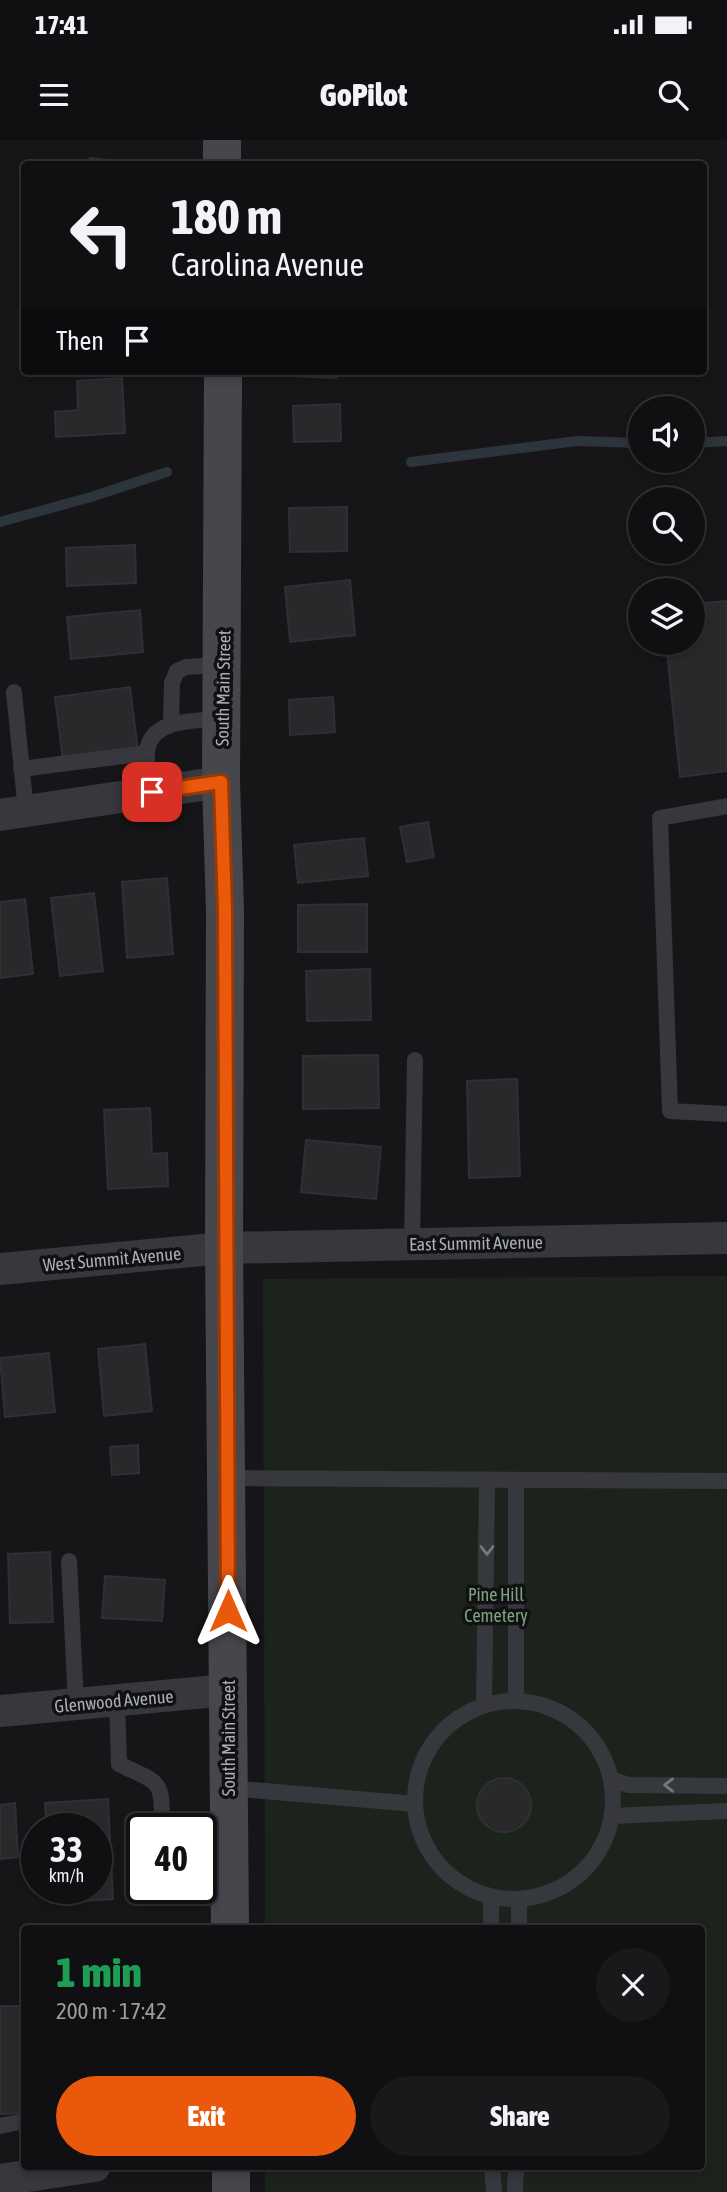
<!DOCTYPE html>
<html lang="en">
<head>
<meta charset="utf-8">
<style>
  :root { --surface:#101012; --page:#19191b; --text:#f1f3f6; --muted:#9c9d9f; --line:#303032; --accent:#ea580c }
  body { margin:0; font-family:"Asap Condensed",sans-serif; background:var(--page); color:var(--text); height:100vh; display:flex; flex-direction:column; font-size:26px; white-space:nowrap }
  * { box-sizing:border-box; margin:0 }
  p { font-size:23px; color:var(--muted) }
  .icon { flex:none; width:38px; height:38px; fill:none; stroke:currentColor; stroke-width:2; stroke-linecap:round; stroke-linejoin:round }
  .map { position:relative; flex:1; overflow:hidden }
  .side { position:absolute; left:21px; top:1785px; width:684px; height:245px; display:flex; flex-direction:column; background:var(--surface); border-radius:7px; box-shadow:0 4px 10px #0003,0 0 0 2px var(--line) }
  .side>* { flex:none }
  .top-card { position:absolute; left:21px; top:21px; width:686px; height:214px; border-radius:7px; box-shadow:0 4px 10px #0003,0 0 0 2px var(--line); background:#101012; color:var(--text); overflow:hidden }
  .controls { position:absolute; left:628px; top:256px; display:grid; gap:14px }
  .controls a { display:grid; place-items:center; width:77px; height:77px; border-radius:50%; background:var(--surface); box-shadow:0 4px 10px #0003,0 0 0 2px var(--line); font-size:35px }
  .speed { position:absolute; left:21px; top:1673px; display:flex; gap:14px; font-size:35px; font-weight:700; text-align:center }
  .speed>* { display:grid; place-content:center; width:91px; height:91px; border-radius:50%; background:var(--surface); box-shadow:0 4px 10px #0003,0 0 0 2px var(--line); line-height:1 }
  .speed small { font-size:18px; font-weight:400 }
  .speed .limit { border:4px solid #111; border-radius:10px; background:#fff; color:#111 }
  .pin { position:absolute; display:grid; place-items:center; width:60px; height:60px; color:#fff; margin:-30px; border-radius:14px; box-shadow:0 4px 10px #0006 }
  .me { position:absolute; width:77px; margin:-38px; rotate:0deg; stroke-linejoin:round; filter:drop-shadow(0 0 5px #0008) }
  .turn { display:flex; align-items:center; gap:24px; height:147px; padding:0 35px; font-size:32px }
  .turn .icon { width:91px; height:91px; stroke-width:2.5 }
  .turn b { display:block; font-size:49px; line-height:60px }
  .then { display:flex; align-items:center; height:66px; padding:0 35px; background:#0003; gap:14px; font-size:26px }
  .round { display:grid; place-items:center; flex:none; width:74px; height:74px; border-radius:37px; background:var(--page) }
  .headline { display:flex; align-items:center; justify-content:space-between; height:119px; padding:0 35px }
  h1 { font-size:42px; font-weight:800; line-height:52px; color:#1e9e55 }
  .cta { display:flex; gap:14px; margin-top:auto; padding:14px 35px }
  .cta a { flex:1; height:80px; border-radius:42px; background:var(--accent); color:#fff; font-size:28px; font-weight:800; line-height:80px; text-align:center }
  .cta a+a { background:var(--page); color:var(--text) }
  .status { display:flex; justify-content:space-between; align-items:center; height:49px; padding:0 35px; background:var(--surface); direction:ltr }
  .status svg { height:19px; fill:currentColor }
  header { display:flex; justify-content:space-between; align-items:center; height:91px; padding:0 35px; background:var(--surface); font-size:32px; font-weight:800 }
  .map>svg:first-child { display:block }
  .green { fill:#1c231d }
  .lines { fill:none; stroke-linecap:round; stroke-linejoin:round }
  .stream { stroke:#2c353c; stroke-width:10 }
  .building { fill:#29292c; stroke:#303034; stroke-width:2 }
  .lane { stroke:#37383d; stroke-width:16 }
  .street { stroke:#37383d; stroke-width:32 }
  .secondary { stroke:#45474d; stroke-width:38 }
  .oneway { stroke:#757881 }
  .route-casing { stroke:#983908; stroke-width:18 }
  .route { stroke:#ea580c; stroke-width:12 }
  .labels { text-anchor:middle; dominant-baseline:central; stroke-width:7; stroke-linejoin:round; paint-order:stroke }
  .street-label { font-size:18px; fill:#a8adb8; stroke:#111113 }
  .park-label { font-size:18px; fill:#7fa381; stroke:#111113 }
</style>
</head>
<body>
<div class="status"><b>17:41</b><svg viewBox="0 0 49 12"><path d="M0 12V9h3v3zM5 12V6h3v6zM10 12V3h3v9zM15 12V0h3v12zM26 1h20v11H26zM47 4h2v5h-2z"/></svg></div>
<header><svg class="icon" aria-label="menu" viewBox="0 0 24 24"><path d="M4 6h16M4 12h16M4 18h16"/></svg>GoPilot<svg class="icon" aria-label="search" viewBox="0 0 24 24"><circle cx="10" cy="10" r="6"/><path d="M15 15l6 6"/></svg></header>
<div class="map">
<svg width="727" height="2052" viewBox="0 0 727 2052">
  <rect width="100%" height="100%" fill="#161618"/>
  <path class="green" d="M727,1136V2052H265V2027L702,2026V1788H265L263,1139Z"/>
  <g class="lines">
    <path class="stream" d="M693,303L727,301
      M411,322L577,301L640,303
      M0,382L91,357L167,332"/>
  </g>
  <path class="building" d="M90,18L128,22V24H89Z
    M293,231H336V238L293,236Z
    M122,238L125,293L56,297L55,272L78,270L77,241Z
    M340,264L341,301L294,302L293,266Z
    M347,367V411L290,412L289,368Z
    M135,405L136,443L67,446L66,408Z
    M350,440L355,495L290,502L285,447Z
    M727,461V631L680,637L666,502H693V464Z
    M140,470L143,512L71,519L67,477Z
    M130,547L138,612L63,621L55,557Z
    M333,557L335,592L290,595L289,560Z
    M428,682L434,717L407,722L400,687Z
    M364,698L368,736L298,743L294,705Z
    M167,738L173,814L127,818L122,742Z
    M94,753L103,831L60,836L51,758Z
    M25,759L33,834L0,838V762Z
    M367,764V812H298V765Z
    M370,829L371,880L307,881L306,831Z
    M378,915L379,968L303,969V916Z
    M517,939L520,1036L469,1038L467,941Z
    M150,968L152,1014L167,1013L168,1046L108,1049L104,970Z
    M306,1000L381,1007L376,1059L301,1052Z
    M145,1204L152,1271L104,1276L98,1209Z
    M49,1213L55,1272L5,1277L0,1218Z
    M138,1305L139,1333L112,1335L110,1307Z
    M50,1412L53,1482L10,1483L8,1414Z
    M105,1436L165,1440L162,1481L102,1478Z
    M477 1665a27 27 0 1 1 54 0a27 27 0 1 1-54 0Z
    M108,1659L113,1759L51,1763L50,1748H96V1689H47L45,1663Z
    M15,1663L18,1717L0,1719V1665Z
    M0,1866H22L24,1973L0,1974Z"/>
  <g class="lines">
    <path class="lane" d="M14,552L26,671
      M171,583L172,543L177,531L186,527L222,525
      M21,629L147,613
      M152,652C150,640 146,625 147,613C149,578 196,581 221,579
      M727,666L660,678L670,971L727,974
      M412,1104L415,920
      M228,1338L727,1341
      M69,1421L76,1564
      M117,1560L119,1624C162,1645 162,1638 162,1689
      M415 1660a99 99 0 1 1 198 0a99 99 0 1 1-198 0Z
      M516,1561V1340
      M484,1566L487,1342
      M612,1640L629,1645L727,1646
      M229,1648L415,1664
      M612,1676L727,1671
      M169,1748L180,1755L229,1760
      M491,1758V1788
      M519,1760V1788
      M0,1986L24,1981
      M492,2026L494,2052
      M515,2052L516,2026"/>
    <path class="street" d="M0,675L221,642
      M0,1129L224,1108L727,1098
      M0,1571L228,1550
      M0,2040L95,2026"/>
    <path class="secondary" d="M222,0V24
      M223,231L221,642L225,771L224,1108L230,1788
      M231,2026V2052"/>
  </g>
  <defs><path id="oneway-chevron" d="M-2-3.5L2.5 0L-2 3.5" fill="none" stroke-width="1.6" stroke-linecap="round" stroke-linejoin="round" transform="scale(1.75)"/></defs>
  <g class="oneway">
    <use href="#oneway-chevron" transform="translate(487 1410) rotate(90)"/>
    <use href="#oneway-chevron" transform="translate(669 1645) rotate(-179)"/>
  </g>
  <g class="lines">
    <defs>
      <path id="route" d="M152,652L221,642L225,771L228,1471"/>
    </defs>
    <use href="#route" class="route-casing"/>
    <use href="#route" class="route"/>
  </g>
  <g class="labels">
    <g class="street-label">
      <text transform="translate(223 548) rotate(-89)">South Main Street</text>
      <text transform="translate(476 1103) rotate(-1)">East Summit Avenue</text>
      <text transform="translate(112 1119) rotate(-5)">West Summit Avenue</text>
      <text transform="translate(114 1561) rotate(-5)">Glenwood Avenue</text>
      <text transform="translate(228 1598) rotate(-90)">South Main Street</text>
    </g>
    <g class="park-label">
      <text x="496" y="1454">Pine Hill<tspan x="496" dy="21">Cemetery</tspan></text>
    </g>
  </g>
</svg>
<div class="controls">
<a><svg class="icon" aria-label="sound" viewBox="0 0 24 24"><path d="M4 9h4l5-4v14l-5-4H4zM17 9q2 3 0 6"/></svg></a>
<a><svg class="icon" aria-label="search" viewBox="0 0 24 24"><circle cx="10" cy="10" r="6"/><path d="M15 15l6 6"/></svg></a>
<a><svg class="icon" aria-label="layers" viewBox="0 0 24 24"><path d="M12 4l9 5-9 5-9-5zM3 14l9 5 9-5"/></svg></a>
</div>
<div class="speed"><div>33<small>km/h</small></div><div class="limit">40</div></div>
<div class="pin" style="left:152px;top:652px;background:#d93025"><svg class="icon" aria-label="arrive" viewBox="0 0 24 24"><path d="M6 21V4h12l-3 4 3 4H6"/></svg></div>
<svg class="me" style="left:228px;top:1471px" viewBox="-20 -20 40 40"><path d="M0-17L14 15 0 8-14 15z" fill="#ea580c" stroke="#fff" stroke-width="4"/></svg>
<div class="top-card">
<div class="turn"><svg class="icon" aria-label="left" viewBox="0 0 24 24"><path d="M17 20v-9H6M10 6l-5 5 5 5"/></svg><div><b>180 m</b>Carolina Avenue</div></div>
<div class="then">Then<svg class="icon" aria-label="arrive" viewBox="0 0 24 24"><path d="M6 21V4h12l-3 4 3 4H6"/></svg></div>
</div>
<section class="side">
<div class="headline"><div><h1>1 min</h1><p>200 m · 17:42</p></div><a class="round"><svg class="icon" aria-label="close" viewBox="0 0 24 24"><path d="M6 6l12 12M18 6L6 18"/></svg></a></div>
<div class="cta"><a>Exit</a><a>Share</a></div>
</section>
</div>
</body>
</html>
